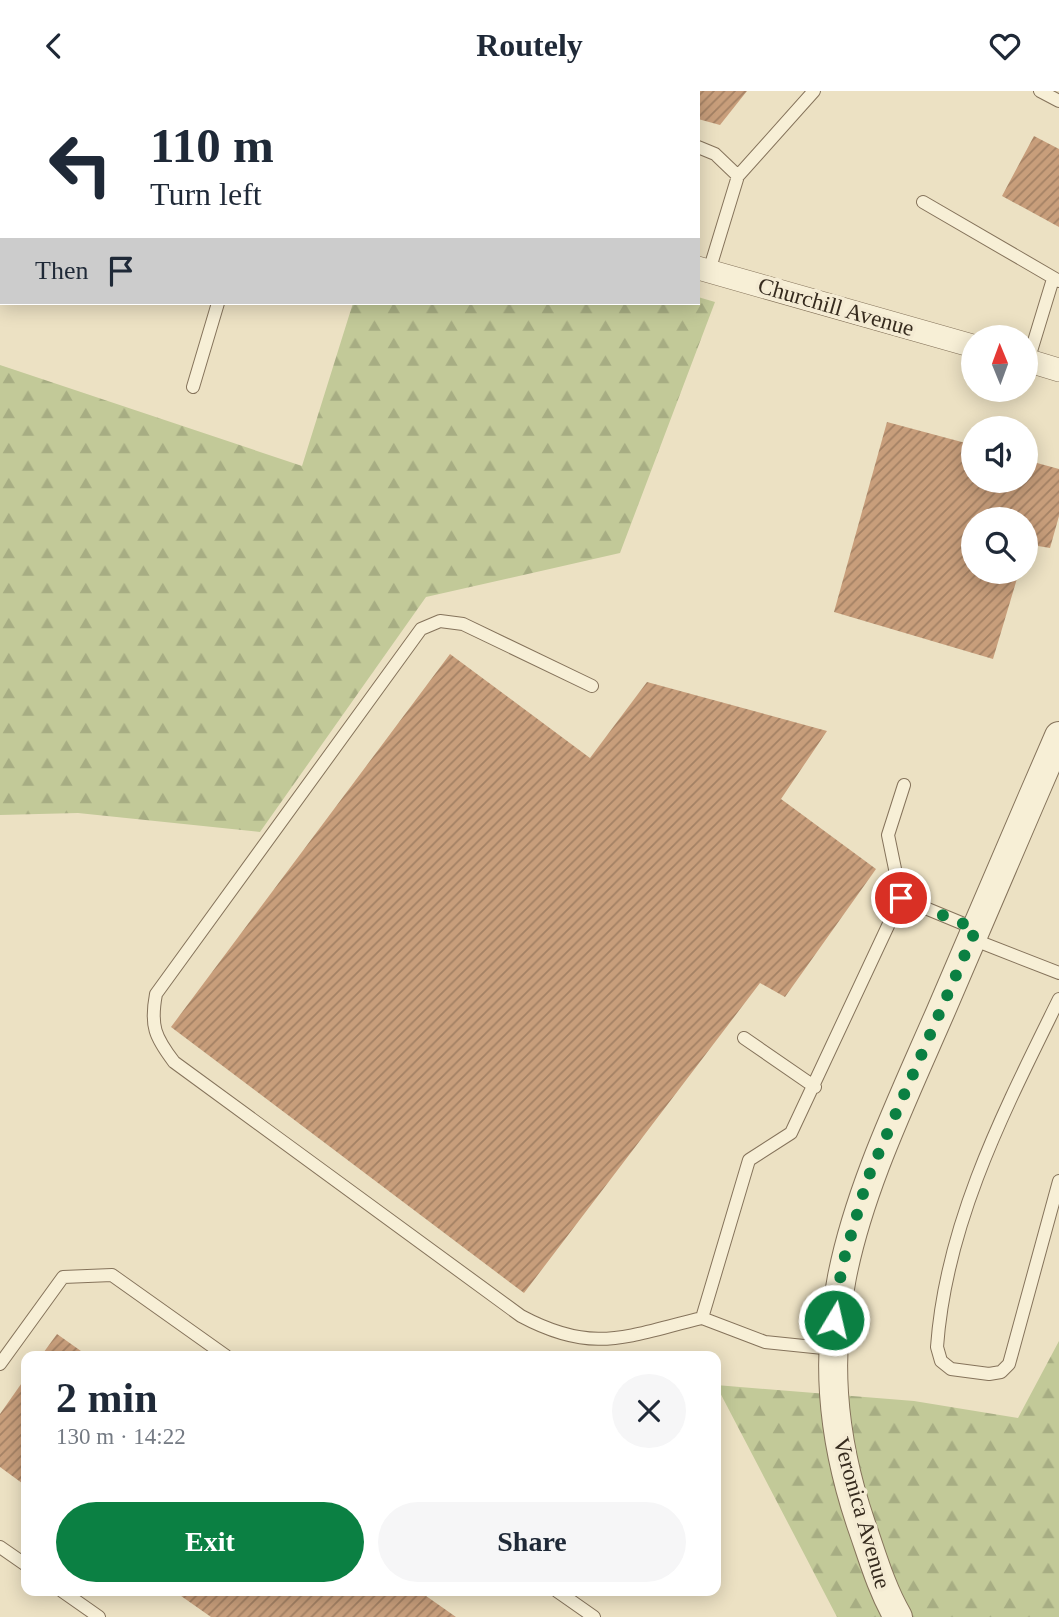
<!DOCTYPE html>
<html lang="en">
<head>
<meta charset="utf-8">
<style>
  :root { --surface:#fff; --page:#f6f6f7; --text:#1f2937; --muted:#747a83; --accent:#0b8043 }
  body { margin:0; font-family:"Times New Roman",serif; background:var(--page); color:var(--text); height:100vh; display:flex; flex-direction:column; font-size:26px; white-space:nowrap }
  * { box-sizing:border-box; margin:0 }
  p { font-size:23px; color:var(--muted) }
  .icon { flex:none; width:38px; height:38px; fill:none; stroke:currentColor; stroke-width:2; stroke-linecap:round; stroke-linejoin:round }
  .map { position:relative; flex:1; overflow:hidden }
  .sheet { position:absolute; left:21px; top:1260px; width:700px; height:245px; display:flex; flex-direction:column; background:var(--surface); border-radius:14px; box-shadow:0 4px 18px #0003 }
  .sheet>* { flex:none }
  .banner { position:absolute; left:0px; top:0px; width:700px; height:214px; box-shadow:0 4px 18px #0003; background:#fff; color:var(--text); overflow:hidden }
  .needle { width:46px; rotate:359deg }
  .tools { position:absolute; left:961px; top:234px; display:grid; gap:14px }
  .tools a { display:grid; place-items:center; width:77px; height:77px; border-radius:50%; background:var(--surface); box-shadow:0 4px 18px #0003; font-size:35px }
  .pin { position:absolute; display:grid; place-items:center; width:60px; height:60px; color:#fff; margin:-30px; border:4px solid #fff; border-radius:50%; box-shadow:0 2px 7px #0007 }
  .me { position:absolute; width:77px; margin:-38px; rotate:9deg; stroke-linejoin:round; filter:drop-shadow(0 0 5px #0008) }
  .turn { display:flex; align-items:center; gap:24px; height:147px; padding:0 35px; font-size:32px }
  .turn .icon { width:91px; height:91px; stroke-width:2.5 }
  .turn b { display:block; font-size:49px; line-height:60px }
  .then { display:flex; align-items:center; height:66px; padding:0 35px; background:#0003; gap:14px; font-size:26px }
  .round { display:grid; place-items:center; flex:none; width:74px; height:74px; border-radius:37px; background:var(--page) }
  .headline { display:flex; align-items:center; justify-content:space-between; height:119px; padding:0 35px }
  h1 { font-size:42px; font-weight:600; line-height:52px }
  .cta { display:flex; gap:14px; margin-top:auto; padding:14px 35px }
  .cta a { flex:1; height:80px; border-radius:42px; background:var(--accent); color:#fff; font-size:28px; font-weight:600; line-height:80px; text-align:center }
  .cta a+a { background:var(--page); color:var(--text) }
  header { display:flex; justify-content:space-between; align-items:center; height:91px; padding:0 35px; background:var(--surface); font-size:32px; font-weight:600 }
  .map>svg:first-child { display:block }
  .forest { fill:url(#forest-firs) }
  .building { fill:url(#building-hatch) }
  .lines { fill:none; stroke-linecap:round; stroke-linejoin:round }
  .service-casing { stroke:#85735b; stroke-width:14 }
  .minor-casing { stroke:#85735b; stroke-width:24 }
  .tertiary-casing { stroke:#85735b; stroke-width:30 }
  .service { stroke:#f7efd6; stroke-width:12 }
  .minor { stroke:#f7efd6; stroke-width:23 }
  .tertiary { stroke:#f7efd6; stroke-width:28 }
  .route { stroke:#0b8043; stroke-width:12; stroke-dasharray:0 21.6 }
  .labels { text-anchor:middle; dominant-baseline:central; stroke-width:7; stroke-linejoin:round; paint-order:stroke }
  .street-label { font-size:23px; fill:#362b1e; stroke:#f4ebd3 }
</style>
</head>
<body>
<header><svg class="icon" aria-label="back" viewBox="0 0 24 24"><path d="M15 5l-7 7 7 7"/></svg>Routely<svg class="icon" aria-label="heart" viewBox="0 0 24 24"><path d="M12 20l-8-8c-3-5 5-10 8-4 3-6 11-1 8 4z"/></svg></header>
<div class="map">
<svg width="1059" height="1526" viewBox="0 0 1059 1526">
  <defs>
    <pattern id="forest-firs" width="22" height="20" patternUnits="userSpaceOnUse" patternTransform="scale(1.75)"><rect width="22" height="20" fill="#c2c998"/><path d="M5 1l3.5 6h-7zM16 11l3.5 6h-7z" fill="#a7ad83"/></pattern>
    <pattern id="building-hatch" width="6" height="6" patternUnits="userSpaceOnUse" patternTransform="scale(1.75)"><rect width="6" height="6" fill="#c89e7b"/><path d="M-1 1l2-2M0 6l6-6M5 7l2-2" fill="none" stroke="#a38164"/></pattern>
  </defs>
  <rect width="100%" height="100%" fill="#ece1c3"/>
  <path class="forest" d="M698,206L715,211L620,462L426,506L260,741L78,722L0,724V274L302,375L353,212H698Z
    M1059,1250V1526H837L716,1294L914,1310L1018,1327Z"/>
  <path class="building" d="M698,0H747L720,34L698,28Z
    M1034,45L1059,58V136L1002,105Z
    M887,331L973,354V390H1026V369L1059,378V425L1050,457L1026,453V429H973V481H1019L993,568L834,521Z
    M450,563L590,667L647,591L827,640L781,708L876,778L785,906L760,892L524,1202L171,936Z
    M57,1243L88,1265H41Z
    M26,1286V1395L0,1376V1323Z
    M174,1500H419L456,1526H211Z"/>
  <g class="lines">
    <defs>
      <path id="service" d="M523,0L529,2
        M1040,0L1059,10
        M225,2L226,0
        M468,2L470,0
        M698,56L715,63L738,85L709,180
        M738,85L814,0
        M923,111L1059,190
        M0,118L2,119
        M1028,270L1053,188
        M193,296L218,212
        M592,595L463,533L440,530L421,538L156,903C150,935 155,946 174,971L521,1225C594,1264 626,1245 702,1227
        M901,807L976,838
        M972,848L1059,882
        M1059,908C1005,1018 946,1131 937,1256L941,1270L951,1278L989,1283L1001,1281L1009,1273L1059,1090
        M744,947L815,996
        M833,1258L765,1251L702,1227L749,1069L791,1042L901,807L888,744L904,694
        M0,1273L63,1186L112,1184L226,1265
        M0,1456L26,1474
        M62,1500L99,1526
        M557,1500L594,1526"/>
      <path id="minor" d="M70,0L77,2
        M698,177L973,255
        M1026,269L1059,279"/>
      <path id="tertiary" d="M898,1526C881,1497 872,1464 861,1433C793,1232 861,1103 940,922C980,829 1019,737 1059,645"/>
    </defs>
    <use href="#service" class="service-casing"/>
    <use href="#minor" class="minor-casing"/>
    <use href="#tertiary" class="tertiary-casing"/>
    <use href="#service" class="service"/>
    <use href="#minor" class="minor"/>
    <use href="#tertiary" class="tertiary"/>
  </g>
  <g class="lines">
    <path class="route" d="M834,1229L842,1175L867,1089L976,838L901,807"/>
  </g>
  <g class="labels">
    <g class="street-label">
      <text transform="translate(836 216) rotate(16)">Churchill Avenue</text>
      <text transform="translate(862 1422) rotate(74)">Veronica Avenue</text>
    </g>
  </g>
</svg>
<div class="tools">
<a><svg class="needle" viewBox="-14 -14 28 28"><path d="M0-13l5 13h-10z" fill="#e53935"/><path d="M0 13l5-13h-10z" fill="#747a83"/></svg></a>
<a><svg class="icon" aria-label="sound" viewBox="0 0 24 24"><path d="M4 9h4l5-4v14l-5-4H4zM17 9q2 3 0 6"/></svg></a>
<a><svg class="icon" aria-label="search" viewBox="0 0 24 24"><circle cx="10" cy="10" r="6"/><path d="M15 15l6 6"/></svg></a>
</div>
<div class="pin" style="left:901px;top:807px;background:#d93025"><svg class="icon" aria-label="arrive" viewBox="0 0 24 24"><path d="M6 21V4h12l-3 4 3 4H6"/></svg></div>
<svg class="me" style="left:834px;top:1229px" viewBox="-20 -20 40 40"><circle r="17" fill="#0b8043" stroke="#fff" stroke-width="3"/><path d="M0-11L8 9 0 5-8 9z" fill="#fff"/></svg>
<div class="banner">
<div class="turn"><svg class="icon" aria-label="left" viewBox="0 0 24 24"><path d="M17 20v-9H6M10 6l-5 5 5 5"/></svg><div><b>110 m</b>Turn left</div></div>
<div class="then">Then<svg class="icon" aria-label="arrive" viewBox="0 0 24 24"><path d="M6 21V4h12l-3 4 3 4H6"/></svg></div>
</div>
<section class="sheet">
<div class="headline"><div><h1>2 min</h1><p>130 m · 14:22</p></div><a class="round"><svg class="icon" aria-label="close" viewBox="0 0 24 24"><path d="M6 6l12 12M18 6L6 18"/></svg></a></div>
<div class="cta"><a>Exit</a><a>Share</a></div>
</section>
</div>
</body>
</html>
